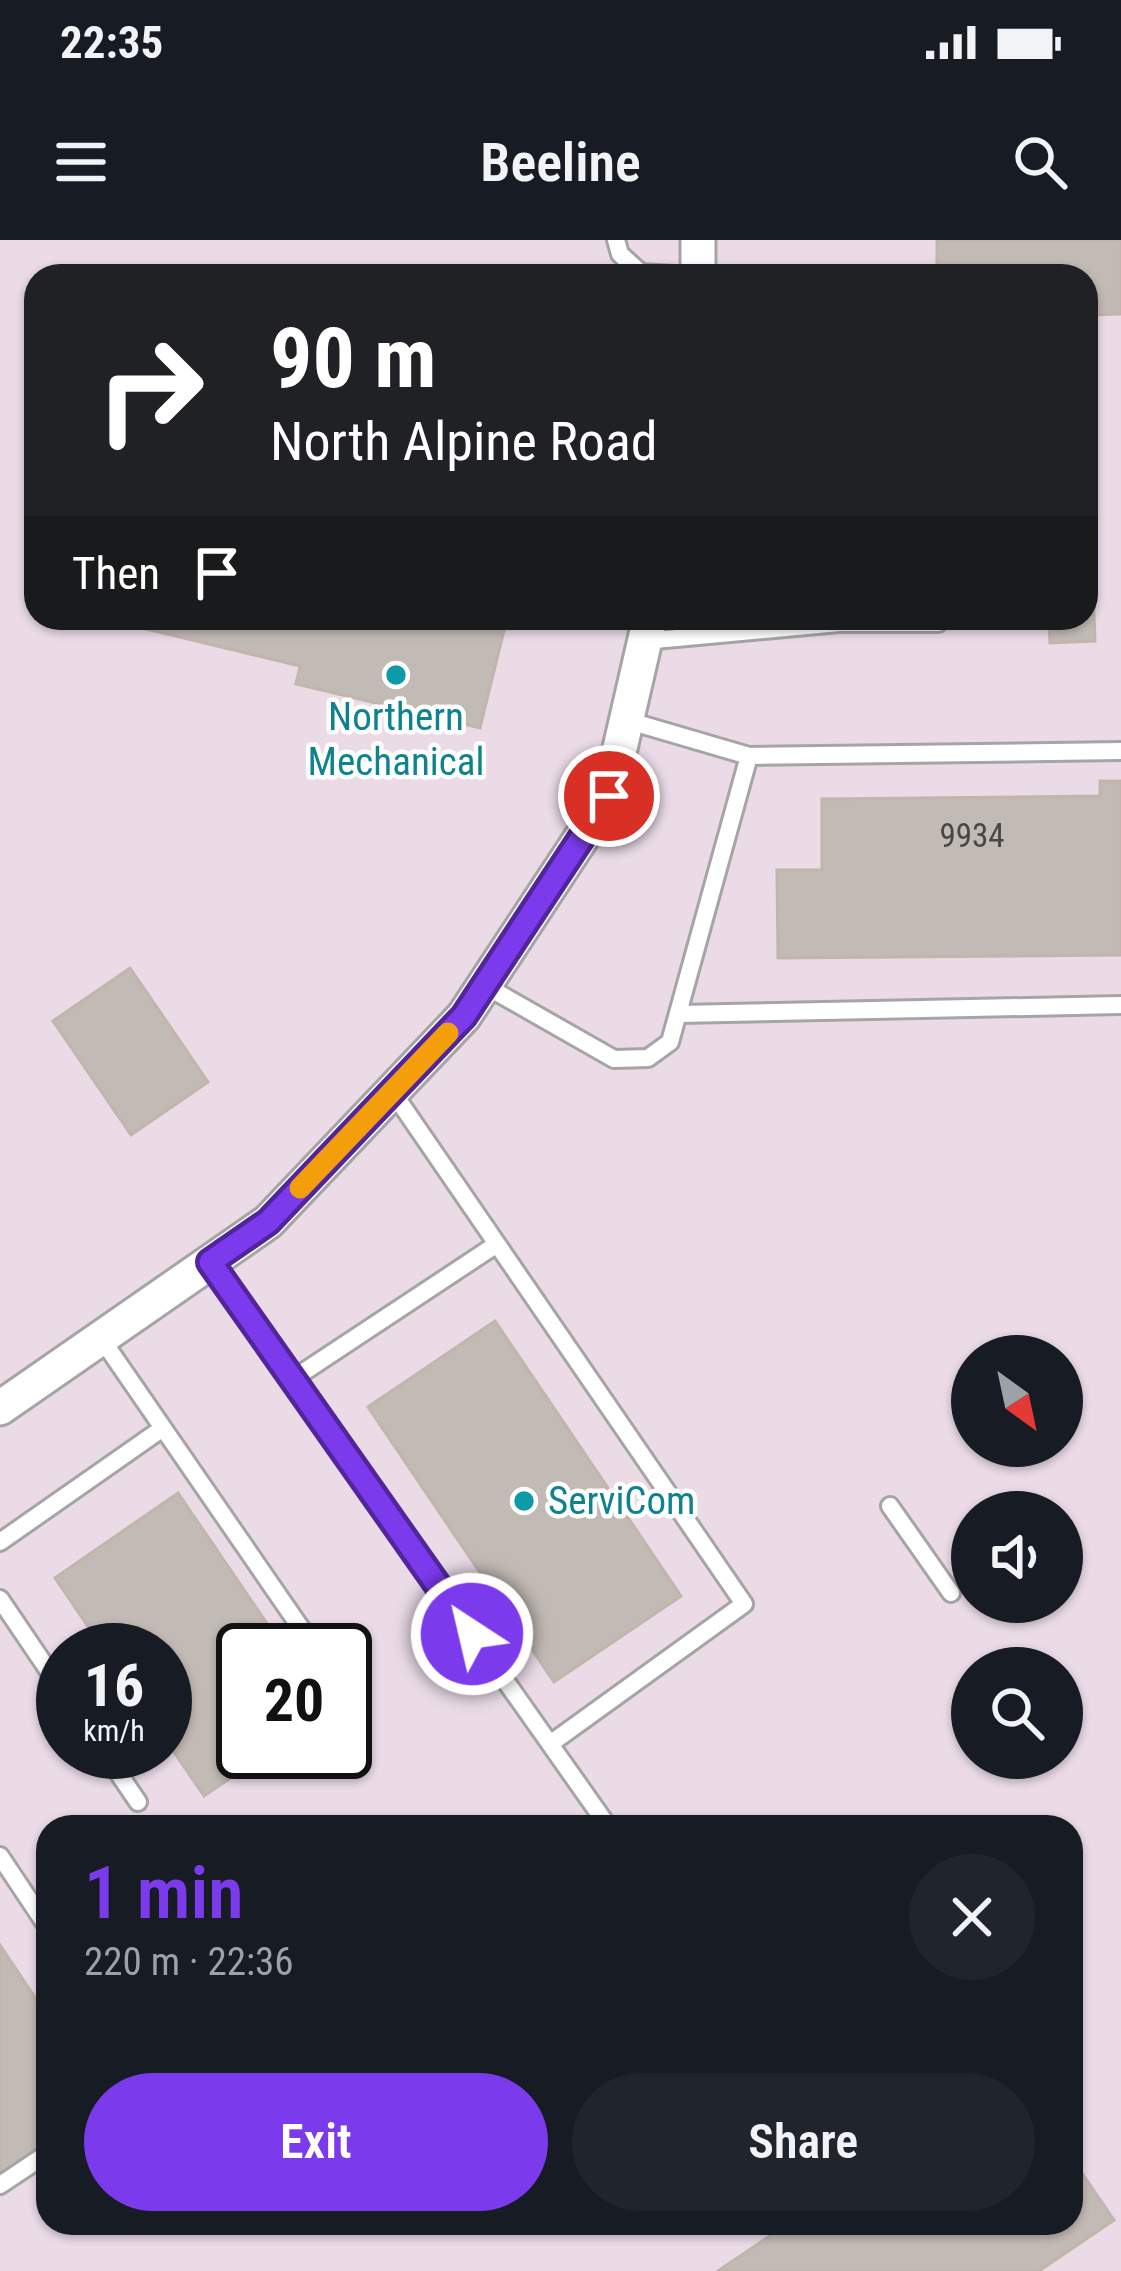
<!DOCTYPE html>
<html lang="en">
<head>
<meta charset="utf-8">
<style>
  :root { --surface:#171b24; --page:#20242c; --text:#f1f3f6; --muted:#9ea1a6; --accent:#7c3aed }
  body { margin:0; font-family:"Roboto Condensed",sans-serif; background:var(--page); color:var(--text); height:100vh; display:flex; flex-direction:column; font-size:45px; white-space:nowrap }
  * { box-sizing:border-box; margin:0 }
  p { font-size:39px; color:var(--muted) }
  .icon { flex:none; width:66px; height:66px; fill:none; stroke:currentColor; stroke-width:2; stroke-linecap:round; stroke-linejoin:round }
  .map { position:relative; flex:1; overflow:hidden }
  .sheet { position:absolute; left:36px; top:1575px; width:1047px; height:420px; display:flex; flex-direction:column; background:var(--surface); border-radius:36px; box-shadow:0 3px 9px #0004 }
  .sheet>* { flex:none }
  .top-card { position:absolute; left:24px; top:24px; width:1074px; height:366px; border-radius:36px; box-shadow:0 3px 9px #0004; background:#202124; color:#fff; overflow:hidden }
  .needle { width:78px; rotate:147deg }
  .buttons { position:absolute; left:951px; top:1095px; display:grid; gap:24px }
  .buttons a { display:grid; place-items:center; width:132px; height:132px; border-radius:50%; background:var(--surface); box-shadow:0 3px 9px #0004; font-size:60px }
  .speed { position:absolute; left:36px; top:1383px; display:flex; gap:24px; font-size:60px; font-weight:700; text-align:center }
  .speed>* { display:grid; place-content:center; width:156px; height:156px; border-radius:50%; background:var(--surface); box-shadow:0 3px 9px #0004; line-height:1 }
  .speed small { font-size:30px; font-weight:400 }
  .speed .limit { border:6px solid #111; border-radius:18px; background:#fff; color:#111 }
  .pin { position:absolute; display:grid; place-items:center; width:102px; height:102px; color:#fff; margin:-51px; border:6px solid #fff; border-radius:50%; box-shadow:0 3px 12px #0007 }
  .me { position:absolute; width:132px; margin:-66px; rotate:325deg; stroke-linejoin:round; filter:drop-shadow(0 0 9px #0008) }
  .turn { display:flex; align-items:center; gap:42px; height:252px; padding:0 48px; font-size:54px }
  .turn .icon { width:156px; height:156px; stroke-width:2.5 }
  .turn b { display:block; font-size:84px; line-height:102px }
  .then { display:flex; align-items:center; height:114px; padding:0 48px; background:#0003; gap:24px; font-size:45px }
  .round { display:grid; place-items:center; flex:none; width:126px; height:126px; border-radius:63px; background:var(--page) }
  .summary { display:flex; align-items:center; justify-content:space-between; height:204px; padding:0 48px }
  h1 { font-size:72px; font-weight:600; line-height:90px; color:var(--accent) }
  .action { display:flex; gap:24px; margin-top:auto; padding:24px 48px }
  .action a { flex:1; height:138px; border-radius:72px; background:var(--accent); color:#fff; font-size:48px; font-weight:600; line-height:138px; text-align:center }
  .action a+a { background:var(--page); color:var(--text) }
  .status { display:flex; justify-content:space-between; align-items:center; height:84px; padding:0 60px; background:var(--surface); direction:ltr }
  .status svg { height:33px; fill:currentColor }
  header { display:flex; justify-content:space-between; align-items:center; height:156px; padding:0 48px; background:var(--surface); font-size:54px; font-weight:600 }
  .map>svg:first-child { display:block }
  .industrial { fill:#eadbe7; fill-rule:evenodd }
  .building { fill:#c2bab5; stroke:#c2b5ab; stroke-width:3 }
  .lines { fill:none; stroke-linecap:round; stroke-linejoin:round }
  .service-casing { stroke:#a5a5a5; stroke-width:22 }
  .minor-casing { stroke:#a5a5a5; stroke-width:39 }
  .service { stroke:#fff; stroke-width:16 }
  .minor { stroke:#fff; stroke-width:33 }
  .route-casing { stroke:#51269a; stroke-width:30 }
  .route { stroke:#7c3aed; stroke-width:21 }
  .slow { stroke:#f59e0b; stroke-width:21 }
  .culture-dot { fill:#0f9aa8; stroke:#fff; stroke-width:4.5 }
  .labels { text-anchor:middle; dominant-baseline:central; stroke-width:9; stroke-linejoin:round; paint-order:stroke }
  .number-label { font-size:33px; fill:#494746 }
  .culture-label { font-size:39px; fill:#0d838f; stroke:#fff }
</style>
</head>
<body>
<div class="status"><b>22:35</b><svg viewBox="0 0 49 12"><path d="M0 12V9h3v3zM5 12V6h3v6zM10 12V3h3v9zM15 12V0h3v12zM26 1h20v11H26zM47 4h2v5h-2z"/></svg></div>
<header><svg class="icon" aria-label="menu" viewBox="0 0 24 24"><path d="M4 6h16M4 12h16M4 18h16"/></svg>Beeline<svg class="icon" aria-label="search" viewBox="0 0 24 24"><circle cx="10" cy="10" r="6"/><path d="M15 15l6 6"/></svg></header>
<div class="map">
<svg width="1121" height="2031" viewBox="0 0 1121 2031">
  <rect width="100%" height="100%" fill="#f1eee8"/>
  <path class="industrial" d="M0,0H1121V2031H0ZM36,36H1086V378H36ZM972,1116H1062V1206H972ZM972,1272H1062V1362H972ZM63,1410H165V1512H63ZM243,1410H345V1512H243ZM972,1428H1062V1518H972ZM48,1587H1071V1983H48Z"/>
  <path class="building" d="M937,0H1121V74L1086,75V36H937Z
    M1086,230H1089L1095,401L1050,403L1049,382L969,384V378H1086Z
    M122,378H507L480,488L296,444L300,426L121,383Z
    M1100,541H1121V715L778,718L777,630H822V559L1100,556Z
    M130,728L208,842L131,895L53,781Z
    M495,1081L681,1356L554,1442L368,1167Z
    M178,1253L285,1410H243V1512H269L204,1556L165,1499V1410H104L55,1338Z
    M0,1705L48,1777V1905L0,1937Z
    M1071,1917L1114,1980L1039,2031H718L789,1983H1071Z"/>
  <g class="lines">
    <defs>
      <path id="service" d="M616,0L620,14L641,33L692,36
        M644,401L839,383H938
        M749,516L1121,511
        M484,745L614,819L648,818L670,802L749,516L626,480
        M678,774L1121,765
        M210,1022L550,1504L744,1364L392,851
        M101,1098L316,1410
        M293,1139L497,1004
        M890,1266L951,1353
        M0,1302L163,1188
        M0,1359L63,1452
        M550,1504L605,1582
        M104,1512L138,1562
        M0,1616L48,1688
        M0,1945L48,1913"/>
      <path id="minor" d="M698,36V0
        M0,1168L268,982L464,776L609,556L650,378"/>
    </defs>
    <use href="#service" class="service-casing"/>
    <use href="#minor" class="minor-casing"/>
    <use href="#service" class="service"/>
    <use href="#minor" class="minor"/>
  </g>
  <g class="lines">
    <defs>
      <path id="route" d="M472,1394L210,1022L268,982L464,776L609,556"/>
    </defs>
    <use href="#route" class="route-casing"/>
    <use href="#route" class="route"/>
    <path class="slow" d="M300,948L448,793"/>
  </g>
  <g class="culture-dot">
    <circle cx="396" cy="435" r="12"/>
    <circle cx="524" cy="1261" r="12"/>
  </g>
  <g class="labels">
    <g class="number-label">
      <text x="972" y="595">9934</text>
    </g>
    <g class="culture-label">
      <text x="396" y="477">Northern<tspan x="396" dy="45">Mechanical</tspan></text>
      <text x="548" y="1261" text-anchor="start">ServiCom</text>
    </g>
  </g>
</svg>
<div class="buttons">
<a><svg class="needle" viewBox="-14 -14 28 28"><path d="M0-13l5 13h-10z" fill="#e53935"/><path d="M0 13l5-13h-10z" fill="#9ea1a6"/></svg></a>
<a><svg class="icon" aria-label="sound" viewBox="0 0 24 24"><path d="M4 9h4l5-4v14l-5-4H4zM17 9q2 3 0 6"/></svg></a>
<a><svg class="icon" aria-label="search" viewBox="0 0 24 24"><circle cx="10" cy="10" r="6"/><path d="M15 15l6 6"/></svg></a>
</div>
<div class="speed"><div>16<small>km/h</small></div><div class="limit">20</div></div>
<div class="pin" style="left:609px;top:556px;background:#d93025"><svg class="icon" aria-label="arrive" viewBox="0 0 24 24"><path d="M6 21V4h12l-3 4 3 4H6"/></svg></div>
<svg class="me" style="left:472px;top:1394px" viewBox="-20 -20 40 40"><circle r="17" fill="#7c3aed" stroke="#fff" stroke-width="3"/><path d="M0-11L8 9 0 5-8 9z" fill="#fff"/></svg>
<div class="top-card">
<div class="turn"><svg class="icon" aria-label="right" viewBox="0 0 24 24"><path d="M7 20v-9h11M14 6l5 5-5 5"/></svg><div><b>90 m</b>North Alpine Road</div></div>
<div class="then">Then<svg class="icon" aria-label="arrive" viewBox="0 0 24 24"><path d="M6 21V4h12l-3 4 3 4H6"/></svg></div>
</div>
<section class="sheet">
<div class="summary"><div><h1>1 min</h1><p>220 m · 22:36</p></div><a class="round"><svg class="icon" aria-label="close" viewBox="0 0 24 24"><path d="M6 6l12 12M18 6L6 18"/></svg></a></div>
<div class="action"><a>Exit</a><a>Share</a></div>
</section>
</div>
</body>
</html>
